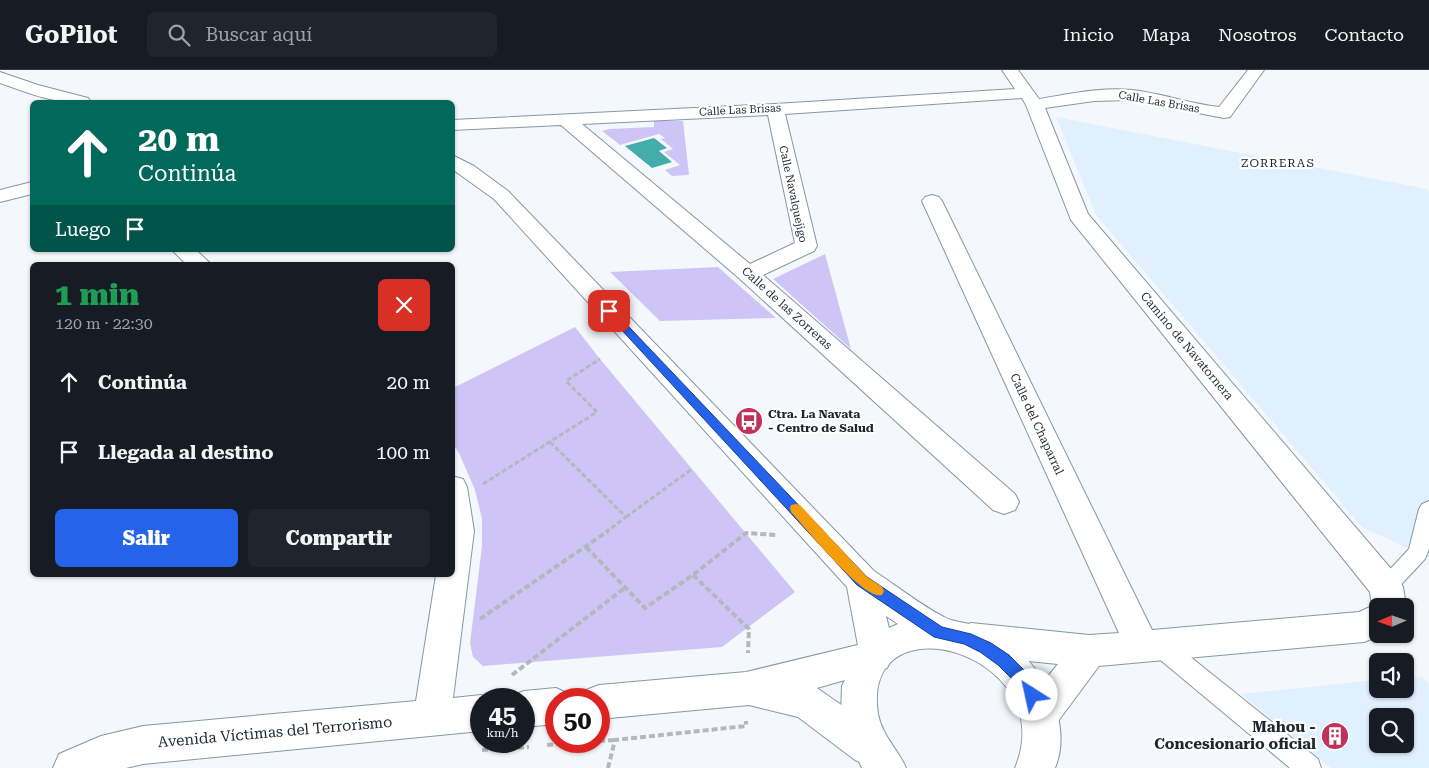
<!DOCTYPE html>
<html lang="es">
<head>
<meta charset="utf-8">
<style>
  :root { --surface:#171b24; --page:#20242c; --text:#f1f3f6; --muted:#9ea1a6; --line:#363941; --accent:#2563eb }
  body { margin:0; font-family:"Roboto Serif",serif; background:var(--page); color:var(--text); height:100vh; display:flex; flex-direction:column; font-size:19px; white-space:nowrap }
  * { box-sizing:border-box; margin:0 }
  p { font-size:16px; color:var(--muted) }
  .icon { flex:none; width:28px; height:28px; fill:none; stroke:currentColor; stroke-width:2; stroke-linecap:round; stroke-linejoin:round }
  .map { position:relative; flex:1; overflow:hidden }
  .sheet { position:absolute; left:30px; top:192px; width:425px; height:315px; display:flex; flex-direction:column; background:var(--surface); border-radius:8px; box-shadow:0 1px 4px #0004 }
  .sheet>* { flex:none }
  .guide { position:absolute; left:30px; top:30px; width:425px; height:152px; border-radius:8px; box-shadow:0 1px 4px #0004; background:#00695c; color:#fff; overflow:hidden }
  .needle { width:32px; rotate:268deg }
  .tools { position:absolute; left:1369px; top:528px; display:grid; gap:10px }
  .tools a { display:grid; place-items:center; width:45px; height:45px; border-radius:8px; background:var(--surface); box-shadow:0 1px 4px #0004; font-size:25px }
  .speed { position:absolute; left:470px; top:618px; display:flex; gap:10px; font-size:25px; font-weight:700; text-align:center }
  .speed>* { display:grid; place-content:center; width:65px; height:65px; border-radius:50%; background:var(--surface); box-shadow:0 1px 4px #0004; line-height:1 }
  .speed small { font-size:12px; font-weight:400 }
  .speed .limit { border:8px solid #d22; background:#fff; color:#111 }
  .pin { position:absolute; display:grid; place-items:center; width:42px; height:42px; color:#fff; margin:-21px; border-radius:10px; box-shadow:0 2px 8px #0006 }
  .me { position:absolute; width:55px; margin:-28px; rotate:325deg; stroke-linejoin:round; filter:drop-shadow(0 0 4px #0008) }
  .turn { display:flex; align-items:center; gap:18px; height:105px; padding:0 25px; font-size:22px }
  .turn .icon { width:65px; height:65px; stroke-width:2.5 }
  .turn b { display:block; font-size:35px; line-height:42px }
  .then { display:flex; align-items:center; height:48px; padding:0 25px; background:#0003; gap:10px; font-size:19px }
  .round { display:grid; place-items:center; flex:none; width:52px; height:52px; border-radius:8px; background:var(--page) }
  .overview { display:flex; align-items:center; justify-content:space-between; height:85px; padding:0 25px }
  h1 { font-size:30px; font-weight:800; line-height:38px; color:#1e9e55 }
  .button { display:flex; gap:10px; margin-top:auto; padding:10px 25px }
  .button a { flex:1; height:58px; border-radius:8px; background:var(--accent); color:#fff; font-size:20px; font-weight:800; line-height:58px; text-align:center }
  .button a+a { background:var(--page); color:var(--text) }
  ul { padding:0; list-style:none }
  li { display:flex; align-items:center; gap:15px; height:70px; padding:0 25px }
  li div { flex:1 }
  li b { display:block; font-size:19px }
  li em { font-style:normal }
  header { display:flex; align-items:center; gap:30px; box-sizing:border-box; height:70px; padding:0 25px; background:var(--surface); border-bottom:1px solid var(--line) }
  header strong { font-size:24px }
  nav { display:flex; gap:28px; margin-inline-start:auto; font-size:18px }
  .search { width:350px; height:45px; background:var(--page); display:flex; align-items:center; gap:12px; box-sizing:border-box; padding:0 18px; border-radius:8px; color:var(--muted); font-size:19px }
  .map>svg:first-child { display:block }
  .built { fill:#e0f0fe; fill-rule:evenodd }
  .green { fill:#cec5f6 }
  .water { fill:#43adac }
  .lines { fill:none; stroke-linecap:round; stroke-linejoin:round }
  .lane-casing { stroke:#8397a7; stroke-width:2 }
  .street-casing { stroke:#8397a7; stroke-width:2 }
  .secondary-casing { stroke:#8397a7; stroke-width:2 }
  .path-far1 { stroke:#b2b8bc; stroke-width:3; stroke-dasharray:5 2.5; stroke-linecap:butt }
  .path { stroke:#b2b8bc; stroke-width:4; stroke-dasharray:6 3; stroke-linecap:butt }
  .lane { fill:#fff; fill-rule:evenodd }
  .street { fill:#fff; fill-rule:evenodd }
  .secondary { fill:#fff; fill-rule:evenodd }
  .route { fill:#2563eb; stroke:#184099 }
  .slow { fill:#f59e0b }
  .labels { text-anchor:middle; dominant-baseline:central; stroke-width:4.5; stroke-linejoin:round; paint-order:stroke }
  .far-street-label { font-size:11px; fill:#1f272d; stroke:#fff }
  .far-quarter-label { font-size:12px; letter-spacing:1px; fill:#1f272d; stroke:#fff }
  .street-label { font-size:12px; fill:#1f272d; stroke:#fff }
  .poi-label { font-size:12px; font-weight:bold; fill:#1f272d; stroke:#fff; text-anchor:start }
  .near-poi-label { font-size:15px; font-weight:bold; fill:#1f272d; stroke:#fff; text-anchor:end }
  .near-street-label { font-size:15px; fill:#1f272d; stroke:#fff }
</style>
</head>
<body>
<header>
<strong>GoPilot</strong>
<div class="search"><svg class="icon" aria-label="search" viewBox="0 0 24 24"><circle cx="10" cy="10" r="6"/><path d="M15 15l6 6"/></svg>Buscar aquí</div>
<nav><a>Inicio</a><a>Mapa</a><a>Nosotros</a><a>Contacto</a></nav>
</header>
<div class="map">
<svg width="1429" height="698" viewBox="0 0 1429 698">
  <rect width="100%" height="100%" fill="#f4f8fc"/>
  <path class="built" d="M1056,47L1427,119L1429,122V488L1362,457L1096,145Z
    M1421,607L1429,613V698H1331L1241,624L1377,610L1378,619H1405V608ZM1378,646H1405V674H1378Z"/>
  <path class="green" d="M654,51H683L689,105L672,106L665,100L680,95L664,82L673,79L661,69L665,68L659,64L620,75L602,61L609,59L654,57Z
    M825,184L851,279L773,209Z
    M718,197L776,248L660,251L610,202Z
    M575,257L600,289L795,522L722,577L483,596L473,587L470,573L482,476V449L475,420L459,383L453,374V318Z"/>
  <path class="water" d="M654,68L667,78L659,81L672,92L652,98L625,76Z"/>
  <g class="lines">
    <defs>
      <path id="lane" d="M1429,431V479L1425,489L1393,523L1386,526L1379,523L1375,517L1379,511L1409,479L1419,439L1422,434Z
        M1160,566L1168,569L1318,689L1321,698H1290L1152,583L1149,576L1152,569Z"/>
      <path id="street" d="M1002,0H1018L1039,29C1070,24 1101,17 1132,20C1161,23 1190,34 1219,37L1248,0H1264L1230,47L1224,48L1130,30L1094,31L1045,38L1088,144L1398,507L1403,517L1406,536L1405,538V536H1378V564H1383L1364,572L1099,596L1053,658L1040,663L1027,658L1021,645L1027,632L1058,594L971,585L959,580L954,569L959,558L971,553L1089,565L1119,563L922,131L925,127L932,125L939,127L942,131L1152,560L1359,542L1372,536L1370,522L1071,150L1026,35L1022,28L785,44L817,176L814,181L763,205L1015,424L1019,432L1015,440L1004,444L993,440L740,209L561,55L452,60V50L775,34L1015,19ZM768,45L795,173L750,194L582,54Z
        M32,112V124L0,132V120Z
        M172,180H196L212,195H187Z
        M452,406L463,409L467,417L474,461L453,628L481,625L490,629H481V661L143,694L126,698H53L59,684L101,666L143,656L416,631L436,505H452Z
        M874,571L887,576L892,587L887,598L817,618L883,664L888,677L883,690L869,696L855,690L798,647L749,635L599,649V629H582L586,620L599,615L746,602Z
        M556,618L569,624L571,629H556V654L524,657V629H510L511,626L524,621Z"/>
      <path id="secondary" d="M0,2L38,15L88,28L91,32C60,36 28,23 0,13Z
        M452,85L474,96L508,121L874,501C897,516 919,534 944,547C951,551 961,552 969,554C980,558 990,563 1000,568C1042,591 1074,652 1055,698H1015C1063,583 860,525 878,644C882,666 898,679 906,698H862L846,664L841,645L842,616L859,581L847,517L494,129L452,99ZM886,546L898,554L889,558Z"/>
    </defs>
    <use href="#lane" class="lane-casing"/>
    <use href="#street" class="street-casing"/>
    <use href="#secondary" class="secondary-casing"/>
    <path class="path-far1" d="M550,372L626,447L606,462
      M483,414L597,342L566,311L600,289
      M626,447L692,399"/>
    <path class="path" d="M586,477L645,538L693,505L746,463L776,465
      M693,505L749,559L748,583
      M480,549L608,461
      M512,605L626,517
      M599,671L615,670
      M547,675L594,671
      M482,680L529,677
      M608,698L615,670L746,656V651"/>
    <use href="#lane" class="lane"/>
    <use href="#street" class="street"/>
    <use href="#secondary" class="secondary"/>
  </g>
  <path class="route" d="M609,238L612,239L867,507L942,557L971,564L991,573L1009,585L1025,601L1040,625L1037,630L1032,632L1027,630L1014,611L998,595L980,582L964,574L934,567L857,515L606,243L604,241Z"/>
  <path class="slow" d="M796,434L800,435L867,507L882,517L884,521L882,525C864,531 805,457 791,442L790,438L791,435Z"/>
  <defs>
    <symbol id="bus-disc" viewBox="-11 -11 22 22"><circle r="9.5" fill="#c0315b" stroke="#fff"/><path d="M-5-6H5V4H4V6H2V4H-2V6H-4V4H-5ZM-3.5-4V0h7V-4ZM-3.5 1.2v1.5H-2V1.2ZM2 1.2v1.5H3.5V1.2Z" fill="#fff"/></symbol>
    <symbol id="building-disc" viewBox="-11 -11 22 22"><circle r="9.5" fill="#c0315b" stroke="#fff"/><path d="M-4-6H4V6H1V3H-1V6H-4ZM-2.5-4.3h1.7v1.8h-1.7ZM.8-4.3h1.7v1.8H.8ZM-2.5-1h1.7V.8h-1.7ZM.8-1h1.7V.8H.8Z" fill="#fff"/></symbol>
  </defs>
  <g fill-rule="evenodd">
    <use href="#bus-disc" x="733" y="335" width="32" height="32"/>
    <use href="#building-disc" x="1319" y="650" width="32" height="32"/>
  </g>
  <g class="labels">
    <g class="far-street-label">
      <text transform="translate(1159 32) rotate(10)">Calle Las Brisas</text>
      <text transform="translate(740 40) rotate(-3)">Calle Las Brisas</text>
      <text transform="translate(793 124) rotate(78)">Calle Navalquejigo</text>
    </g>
    <g class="far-quarter-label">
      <text x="1278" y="93">ZORRERAS</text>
    </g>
    <g class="street-label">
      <text transform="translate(787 238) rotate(42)">Calle de las Zorreras</text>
      <text transform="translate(1187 276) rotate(50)">Camino de Navatornera</text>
      <text transform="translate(1037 354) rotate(65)">Calle del Chaparral</text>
    </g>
    <g class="poi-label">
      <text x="768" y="344">Ctra. La Navata<tspan x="768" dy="14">- Centro de Salud</tspan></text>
    </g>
    <g class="near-poi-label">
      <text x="1316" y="657">Mahou -<tspan x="1316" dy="17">Concesionario oficial</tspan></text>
    </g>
    <g class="near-street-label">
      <text transform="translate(275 662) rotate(-5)">Avenida Víctimas del Terrorismo</text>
    </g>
  </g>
</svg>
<div class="tools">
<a><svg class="needle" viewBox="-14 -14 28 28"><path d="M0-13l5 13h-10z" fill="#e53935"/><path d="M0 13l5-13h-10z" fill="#9ea1a6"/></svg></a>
<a><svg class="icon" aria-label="sound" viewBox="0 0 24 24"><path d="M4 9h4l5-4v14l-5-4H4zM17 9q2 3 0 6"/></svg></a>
<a><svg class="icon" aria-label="search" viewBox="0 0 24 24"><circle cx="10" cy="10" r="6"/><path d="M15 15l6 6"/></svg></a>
</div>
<div class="speed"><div>45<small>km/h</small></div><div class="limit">50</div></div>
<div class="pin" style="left:609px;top:241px;background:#d93025"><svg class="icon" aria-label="arrive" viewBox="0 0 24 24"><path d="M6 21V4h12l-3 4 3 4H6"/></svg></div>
<svg class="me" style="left:1032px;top:625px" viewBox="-20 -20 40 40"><circle r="19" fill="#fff"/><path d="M0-13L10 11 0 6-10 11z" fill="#2563eb"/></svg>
<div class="guide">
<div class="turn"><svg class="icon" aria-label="ahead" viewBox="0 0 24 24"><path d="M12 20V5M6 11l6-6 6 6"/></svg><div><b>20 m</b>Continúa</div></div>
<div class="then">Luego<svg class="icon" aria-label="arrive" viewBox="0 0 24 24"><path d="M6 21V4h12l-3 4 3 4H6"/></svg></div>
</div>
<section class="sheet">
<div class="overview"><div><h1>1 min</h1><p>120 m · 22:30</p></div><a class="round" style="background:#d93025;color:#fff"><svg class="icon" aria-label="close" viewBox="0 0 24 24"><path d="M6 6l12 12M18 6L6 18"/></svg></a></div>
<ul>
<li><svg class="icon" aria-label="ahead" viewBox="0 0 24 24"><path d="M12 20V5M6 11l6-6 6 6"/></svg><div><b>Continúa</b></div><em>20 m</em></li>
<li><svg class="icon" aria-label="arrive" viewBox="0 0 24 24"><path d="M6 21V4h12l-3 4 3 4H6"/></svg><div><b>Llegada al destino</b></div><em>100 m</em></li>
</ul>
<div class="button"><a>Salir</a><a>Compartir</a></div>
</section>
</div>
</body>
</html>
